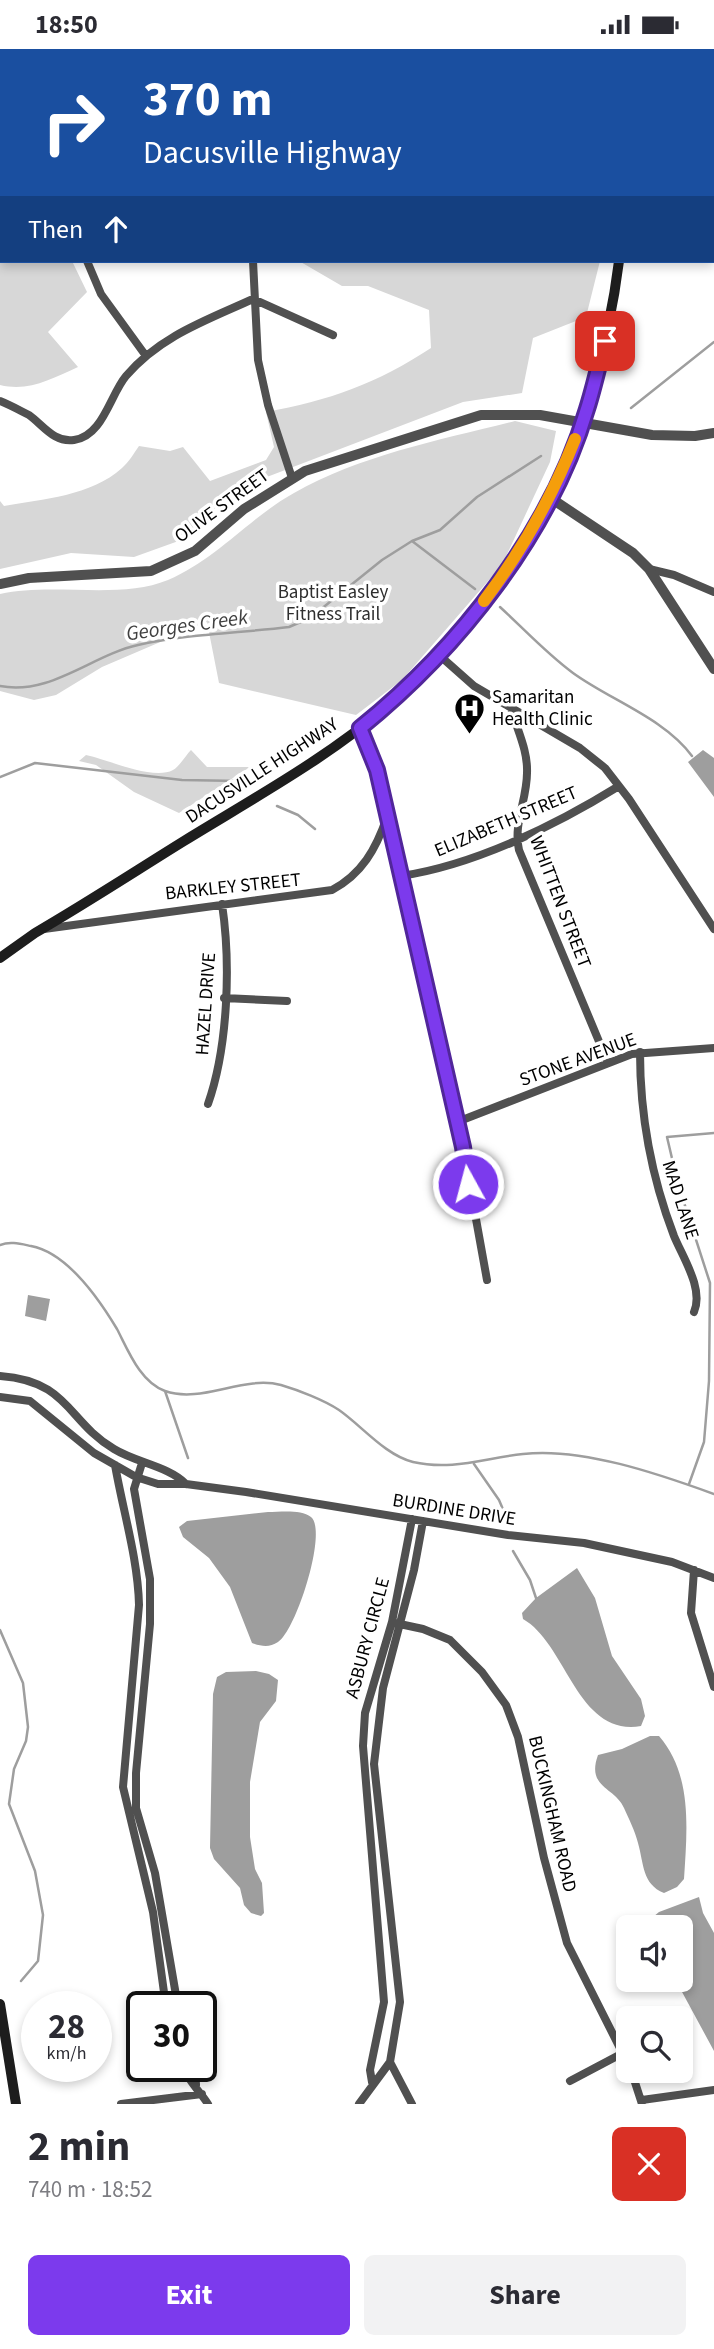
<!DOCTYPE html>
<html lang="en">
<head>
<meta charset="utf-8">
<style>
  :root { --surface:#fff; --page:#f2f2f3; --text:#2b2b33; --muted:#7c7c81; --accent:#7c3aed }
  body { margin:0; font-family:"Source Sans 3",sans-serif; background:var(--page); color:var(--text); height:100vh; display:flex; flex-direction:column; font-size:26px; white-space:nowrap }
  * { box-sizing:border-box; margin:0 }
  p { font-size:23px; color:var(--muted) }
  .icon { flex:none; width:38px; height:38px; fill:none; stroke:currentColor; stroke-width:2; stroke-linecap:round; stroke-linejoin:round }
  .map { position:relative; height:2055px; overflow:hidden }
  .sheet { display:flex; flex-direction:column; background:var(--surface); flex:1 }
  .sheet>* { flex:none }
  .banner { position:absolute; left:0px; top:0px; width:714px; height:214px; box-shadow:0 4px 10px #0003; background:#1a4fa0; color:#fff; overflow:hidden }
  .tools { position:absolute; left:616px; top:1866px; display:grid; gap:14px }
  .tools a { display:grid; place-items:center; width:77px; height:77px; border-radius:10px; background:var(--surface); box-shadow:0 4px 10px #0003; font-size:35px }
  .speed { position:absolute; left:21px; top:1942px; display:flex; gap:14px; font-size:35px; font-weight:700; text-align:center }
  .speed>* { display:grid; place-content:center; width:91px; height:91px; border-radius:50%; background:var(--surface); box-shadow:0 4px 10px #0003; line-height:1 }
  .speed small { font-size:18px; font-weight:400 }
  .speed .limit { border:4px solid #111; border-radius:10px; background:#fff; color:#111 }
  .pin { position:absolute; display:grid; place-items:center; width:60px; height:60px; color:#fff; margin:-30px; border-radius:14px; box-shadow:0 4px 10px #0006 }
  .me { position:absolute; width:77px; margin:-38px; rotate:353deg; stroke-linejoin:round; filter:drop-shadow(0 0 5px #0008) }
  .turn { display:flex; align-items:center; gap:24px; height:147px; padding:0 28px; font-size:32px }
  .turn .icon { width:91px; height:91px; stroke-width:2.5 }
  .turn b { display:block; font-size:49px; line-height:60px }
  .then { display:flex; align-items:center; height:66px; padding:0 28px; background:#0003; gap:14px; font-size:26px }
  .round { display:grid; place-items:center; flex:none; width:74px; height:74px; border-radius:10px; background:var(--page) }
  .headline { display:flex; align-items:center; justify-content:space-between; height:119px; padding:0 28px }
  h1 { font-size:42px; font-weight:700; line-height:52px }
  .cta { display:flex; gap:14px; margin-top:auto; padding:14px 28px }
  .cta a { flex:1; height:80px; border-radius:10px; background:var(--accent); color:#fff; font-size:28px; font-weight:700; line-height:80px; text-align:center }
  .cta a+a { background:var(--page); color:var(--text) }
  .status { display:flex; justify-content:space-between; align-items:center; height:49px; padding:0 35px; background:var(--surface); direction:ltr }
  .status svg { height:19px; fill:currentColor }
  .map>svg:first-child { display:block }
  .green { fill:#d7d7d7 }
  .water { fill:#9e9e9e }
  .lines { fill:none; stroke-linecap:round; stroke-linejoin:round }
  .stream { stroke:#9e9e9e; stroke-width:2.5 }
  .minor { stroke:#505050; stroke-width:8 }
  .tertiary { stroke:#505050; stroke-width:10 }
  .secondary { stroke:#1d1d1d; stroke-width:10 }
  .route-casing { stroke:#51269a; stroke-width:18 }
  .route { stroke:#7c3aed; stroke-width:12 }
  .slow { stroke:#f59e0b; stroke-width:12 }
  .labels { text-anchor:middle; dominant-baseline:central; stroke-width:7; stroke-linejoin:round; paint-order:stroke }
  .street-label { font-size:19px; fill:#000; stroke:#fff }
  .park-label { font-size:19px; fill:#2e2e2e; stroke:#fff }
  .poi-label { font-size:19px; fill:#000; stroke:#fff; text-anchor:start }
  .water-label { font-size:21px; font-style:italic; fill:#3f3f3f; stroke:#fff }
</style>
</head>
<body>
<div class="status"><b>18:50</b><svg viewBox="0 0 49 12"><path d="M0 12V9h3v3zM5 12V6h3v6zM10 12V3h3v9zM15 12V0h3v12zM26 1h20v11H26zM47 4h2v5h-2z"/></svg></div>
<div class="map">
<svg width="714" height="2055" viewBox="0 0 714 2055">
  <rect width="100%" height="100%" fill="#fff"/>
  <path class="green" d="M0,188L2,212H72L87,243L48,283L78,318C51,330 29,343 0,336Z
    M299,212H600L586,268L533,289L522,344L463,353L259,431L218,456L184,490L134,508L71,504L0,520V452L4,457C43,450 91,447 122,419C129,413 134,404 139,397L170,402L183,398L210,432L266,411L274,398L266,363C328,352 378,334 431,299L429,261L368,237H342Z
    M515,372L556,382L550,413L502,516L402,631L356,666L219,634L207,573L102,618L56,646L34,651L0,642V545C52,533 120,551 168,531C217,510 249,469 294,444C361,406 440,391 515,372Z
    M191,701L207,718H250L179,764L134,743L96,716L79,712L86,706C107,710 153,732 173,721C179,718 186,706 191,701Z"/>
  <path class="water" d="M703,701L714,709V748L688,713Z
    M28,1246L50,1250L46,1272L25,1267Z
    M268,1463C280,1463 301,1460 311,1468C328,1482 296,1582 278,1593C269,1599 261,1597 252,1594L230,1538L209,1509L183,1488L179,1478L187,1472Z
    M577,1519L595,1549L612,1607L641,1650L645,1667L641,1677C577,1688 567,1595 523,1570L522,1564L536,1549Z
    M256,1622L269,1625L278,1631L276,1652L260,1673L250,1733V1788L255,1820L262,1834L264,1864L261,1867L251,1864L244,1856L240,1839L214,1810L210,1799L213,1645L217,1628L226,1623Z
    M650,1687H659C693,1726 687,1782 684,1830L677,1838L664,1844C642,1835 644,1815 638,1794C635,1782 629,1770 624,1759C615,1738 586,1739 598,1706L622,1700Z
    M699,1848L703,1864L714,1884V2002L675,1930H681V1878H641L659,1863Z"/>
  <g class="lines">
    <path class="stream" d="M631,359L714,293
      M412,492L475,540
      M500,558C524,580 547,605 573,624C610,651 664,669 692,707
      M0,637C50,647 92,606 138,596C187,585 240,584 289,578L310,569L382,511L412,492L440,481L477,448L541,407
      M0,728L35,714L182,731L241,732
      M277,757L298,766L315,780
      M0,1196C10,1192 21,1195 31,1197C68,1204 99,1250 117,1280C128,1301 140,1333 165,1342C202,1355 243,1326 281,1336C298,1341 324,1351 339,1361C362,1377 385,1406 413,1413C452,1422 485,1409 523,1405C581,1398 659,1425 714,1445
      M165,1342L188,1409
      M474,1415L499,1451L508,1472
      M689,1435L704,1393L709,1332L710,1234L678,1135L667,1088L714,1084
      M513,1502L530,1531L536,1549
      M0,1581L23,1634L28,1678L26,1692L14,1720L9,1755L35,1822L43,1866L38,1912L21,1932"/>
    <path class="minor" d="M174,0L175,2
      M363,0L364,2
      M595,2L601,0
      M0,17L2,21
      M712,127L714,126
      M0,175H2
      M87,212L101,245L146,307
      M253,212L258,311L268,356L292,429
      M0,352C10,356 19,361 29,366C43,376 54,394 74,391C103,387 110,346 126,327C160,287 207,271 253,250L333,286
      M649,520L674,526L714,543
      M439,606L474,637L580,699L605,719L629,750L714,880
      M511,659C517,681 528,701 527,724C527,751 513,775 519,801L608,1014
      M360,679L377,721L463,1098L487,1231
      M401,827C475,816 556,776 619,737
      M44,880L332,841C362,825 376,800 387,768
      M224,949L287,952
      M640,1003C640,1067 651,1127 674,1187C683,1209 704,1240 694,1263
      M208,1055C228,998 231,915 222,855
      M457,1073L632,1005L714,999
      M0,1327C69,1332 67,1372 114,1400C137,1414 168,1417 186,1435
      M0,1348L30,1352L94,1404L136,1428L158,1435H186L246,1443L508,1486L584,1494L672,1513L714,1529
      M142,1414L134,1440L150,1530V1575L136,1724V1759L155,1824L178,1958
      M115,1416C123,1462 138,1510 139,1556L123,1738L153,1863L166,1958
      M694,1521L691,1564L714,1638
      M395,1574L423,1580L450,1591L482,1623L506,1656L518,1688L544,1809L567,1894L628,2015
      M390,2013L412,2055
      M183,2018C188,2032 200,2042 208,2055
      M195,2018L196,2036
      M631,2021L642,2055
      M570,2032L623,2004
      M372,2033L370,2021L384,1953L363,1697L365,1664L392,1573L412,1470
      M642,2051L714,2041
      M121,2055L202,2045
      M359,2055L390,2013L400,1953L374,1715L383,1639L414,1521L423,1472"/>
    <path class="tertiary" d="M549,448L633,504L649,520L714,620
      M0,535L29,529L151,522L195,502L244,460L305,422L481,366H540L652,386L695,387L714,384"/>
    <path class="secondary" d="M608,0L609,2
      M0,909L35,884C85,855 134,823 184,792C254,749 329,708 391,654C520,540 598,381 619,212
      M0,1955L16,2055"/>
  </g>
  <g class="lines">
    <defs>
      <path id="route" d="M468,1135L463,1098L377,721L360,679C458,600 551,483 587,360C594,338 599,315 605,292"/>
    </defs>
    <use href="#route" class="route-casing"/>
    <use href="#route" class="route"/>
    <path class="slow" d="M484,552C522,502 552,448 575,390"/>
  </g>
  <defs>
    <symbol id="hospital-pin" viewBox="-11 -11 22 30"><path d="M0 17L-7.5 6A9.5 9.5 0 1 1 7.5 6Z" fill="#000" stroke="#fff"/><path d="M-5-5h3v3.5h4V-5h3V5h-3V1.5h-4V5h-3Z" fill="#fff"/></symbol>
  </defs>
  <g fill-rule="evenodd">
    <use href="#hospital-pin" x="452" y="642" width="35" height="47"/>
  </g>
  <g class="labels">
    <g class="street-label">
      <text transform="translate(222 457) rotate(-36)">OLIVE STREET</text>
      <text transform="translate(262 722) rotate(-33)">DACUSVILLE HIGHWAY</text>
      <text transform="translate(506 773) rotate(-23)">ELIZABETH STREET</text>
      <text transform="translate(233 838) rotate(-6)">BARKLEY STREET</text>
      <text transform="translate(560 853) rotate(69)">WHITTEN STREET</text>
      <text transform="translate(206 955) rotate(-86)">HAZEL DRIVE</text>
      <text transform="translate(578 1011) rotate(-20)">STONE AVENUE</text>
      <text transform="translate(680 1151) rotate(72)">MAD LANE</text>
      <text transform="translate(454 1461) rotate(9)">BURDINE DRIVE</text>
      <text transform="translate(368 1589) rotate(-75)">ASBURY CIRCLE</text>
      <text transform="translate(552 1765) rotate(77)">BUCKINGHAM ROAD</text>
    </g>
    <g class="park-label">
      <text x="333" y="543">Baptist Easley<tspan x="333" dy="22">Fitness Trail</tspan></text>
    </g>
    <g class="poi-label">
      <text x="492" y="648">Samaritan<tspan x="492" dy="22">Health Clinic</tspan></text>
    </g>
    <g class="water-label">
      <text transform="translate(187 576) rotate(-8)">Georges Creek</text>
    </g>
  </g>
</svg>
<div class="tools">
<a><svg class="icon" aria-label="sound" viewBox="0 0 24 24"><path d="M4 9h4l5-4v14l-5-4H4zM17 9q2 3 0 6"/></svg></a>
<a><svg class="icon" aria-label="search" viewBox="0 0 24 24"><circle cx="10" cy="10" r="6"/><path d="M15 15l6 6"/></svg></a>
</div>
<div class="speed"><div>28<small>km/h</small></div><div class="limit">30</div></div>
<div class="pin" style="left:605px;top:292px;background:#d93025"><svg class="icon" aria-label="arrive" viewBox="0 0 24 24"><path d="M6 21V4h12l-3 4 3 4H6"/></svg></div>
<svg class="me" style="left:468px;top:1135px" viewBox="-20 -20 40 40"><circle r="17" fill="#7c3aed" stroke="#fff" stroke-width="3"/><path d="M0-11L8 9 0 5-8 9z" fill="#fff"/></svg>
<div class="banner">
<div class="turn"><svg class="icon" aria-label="right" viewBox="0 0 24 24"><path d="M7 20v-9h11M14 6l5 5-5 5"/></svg><div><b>370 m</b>Dacusville Highway</div></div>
<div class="then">Then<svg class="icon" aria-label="ahead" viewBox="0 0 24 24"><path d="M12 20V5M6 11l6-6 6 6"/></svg></div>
</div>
</div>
<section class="sheet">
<div class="headline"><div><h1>2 min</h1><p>740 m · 18:52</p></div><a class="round" style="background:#d93025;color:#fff"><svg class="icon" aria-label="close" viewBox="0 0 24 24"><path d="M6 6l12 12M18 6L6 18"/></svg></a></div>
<div class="cta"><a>Exit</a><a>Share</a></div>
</section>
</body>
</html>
